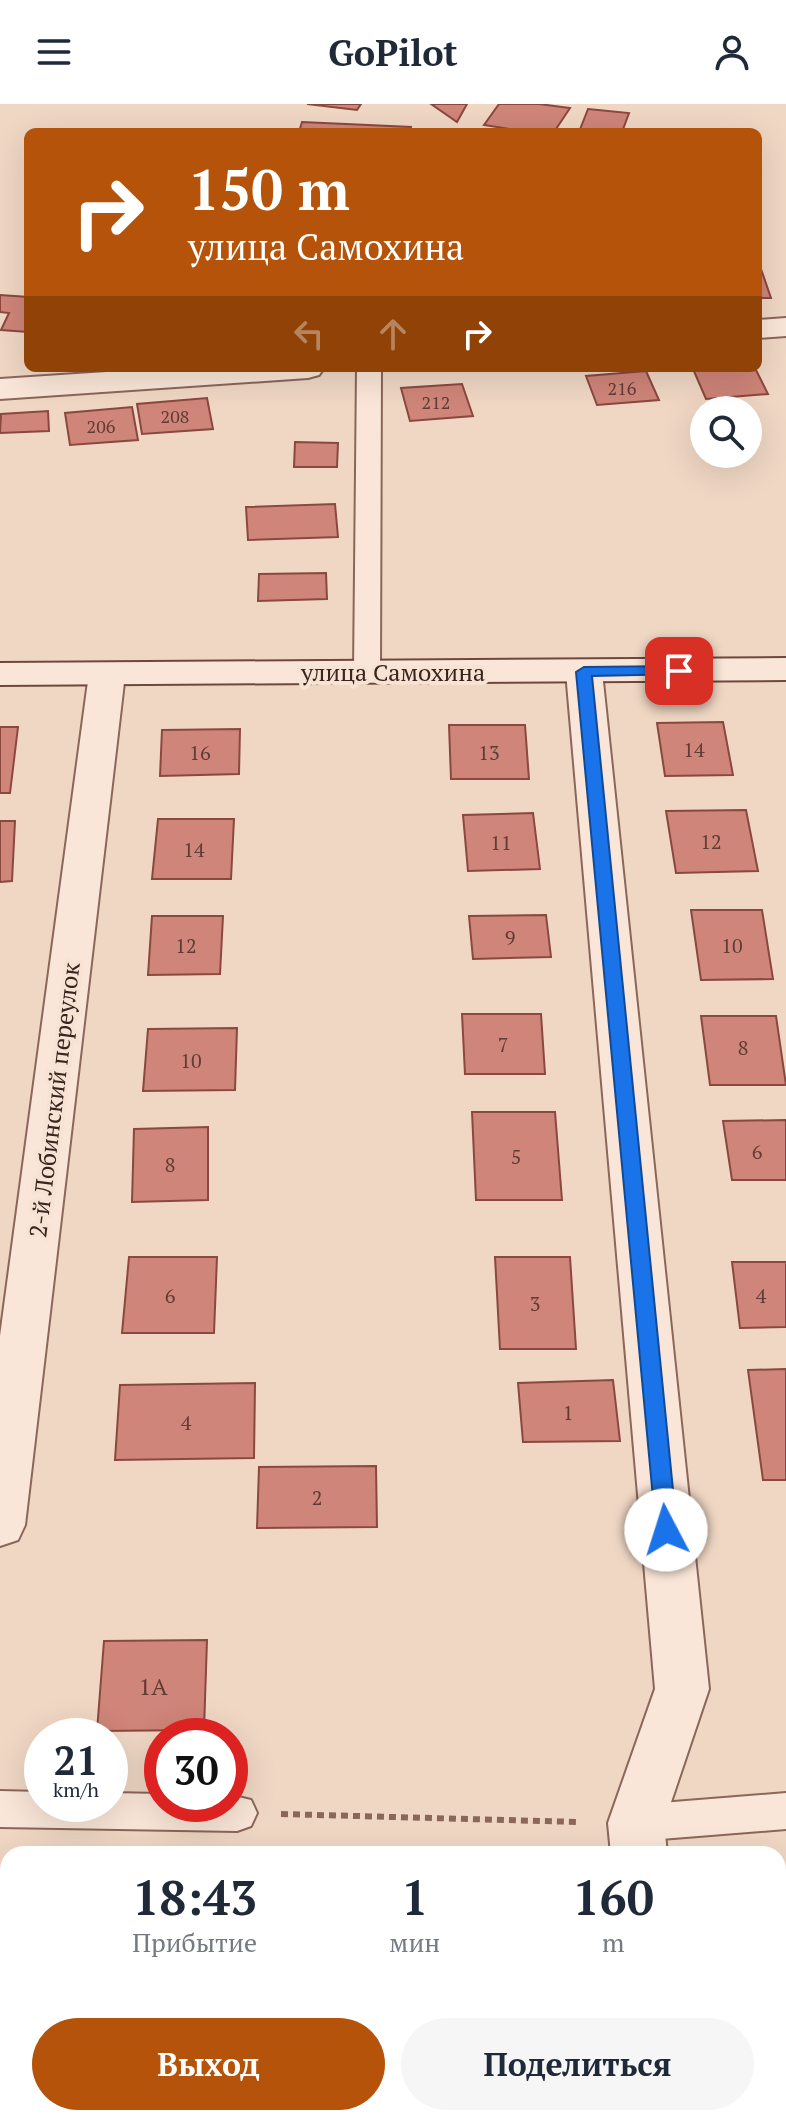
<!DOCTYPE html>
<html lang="ru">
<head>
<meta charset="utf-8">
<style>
  :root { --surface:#fff; --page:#f6f6f7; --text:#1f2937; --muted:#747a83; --accent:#b45309 }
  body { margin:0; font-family:"PT Serif",serif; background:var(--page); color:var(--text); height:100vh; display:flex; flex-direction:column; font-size:30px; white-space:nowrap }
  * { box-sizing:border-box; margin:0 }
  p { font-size:26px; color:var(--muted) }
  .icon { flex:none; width:44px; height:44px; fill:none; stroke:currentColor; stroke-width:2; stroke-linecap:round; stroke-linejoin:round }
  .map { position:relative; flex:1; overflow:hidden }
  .details { position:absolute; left:0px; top:1742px; width:786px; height:280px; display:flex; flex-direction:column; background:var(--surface); border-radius:24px 24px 0 0; box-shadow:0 8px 32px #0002 }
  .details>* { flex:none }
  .guide { position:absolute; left:24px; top:24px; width:738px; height:244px; border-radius:12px; box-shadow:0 8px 32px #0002; background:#b45309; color:#fff; overflow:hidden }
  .tools { position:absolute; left:690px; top:292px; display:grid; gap:16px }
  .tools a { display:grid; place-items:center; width:72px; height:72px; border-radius:50%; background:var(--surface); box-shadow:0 8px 32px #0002; font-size:40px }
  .speed { position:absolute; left:24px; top:1614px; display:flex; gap:16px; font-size:40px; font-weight:700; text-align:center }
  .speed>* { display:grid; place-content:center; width:104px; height:104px; border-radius:50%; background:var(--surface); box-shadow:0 8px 32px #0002; line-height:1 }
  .speed small { font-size:20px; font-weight:400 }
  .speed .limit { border:12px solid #d22; background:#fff; color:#111 }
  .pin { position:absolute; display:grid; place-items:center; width:68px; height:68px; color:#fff; margin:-34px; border-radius:16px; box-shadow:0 4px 12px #0006 }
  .me { position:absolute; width:88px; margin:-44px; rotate:355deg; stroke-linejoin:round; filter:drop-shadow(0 0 6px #0008) }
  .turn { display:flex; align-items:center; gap:28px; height:168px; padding:0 32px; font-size:36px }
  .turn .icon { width:104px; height:104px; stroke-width:2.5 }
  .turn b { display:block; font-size:56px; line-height:68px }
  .lanes { display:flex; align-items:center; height:76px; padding:0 32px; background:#0003; justify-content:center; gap:40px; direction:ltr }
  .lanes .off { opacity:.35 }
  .eta { display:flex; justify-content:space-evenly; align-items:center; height:136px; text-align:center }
  .eta b { font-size:48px; font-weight:700; line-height:56px }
  .action { display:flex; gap:16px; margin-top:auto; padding:16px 32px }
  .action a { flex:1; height:92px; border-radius:48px; background:var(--accent); color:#fff; font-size:32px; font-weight:700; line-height:92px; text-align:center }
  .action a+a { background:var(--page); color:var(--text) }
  header { display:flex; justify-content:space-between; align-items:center; height:104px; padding:0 32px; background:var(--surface); font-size:36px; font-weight:700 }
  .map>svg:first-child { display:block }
  .building { fill:#cf8579; stroke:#8b483f; stroke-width:2 }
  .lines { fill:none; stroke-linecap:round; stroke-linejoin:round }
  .lane-casing { stroke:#8b675a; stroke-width:4 }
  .street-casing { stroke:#8b675a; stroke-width:4 }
  .secondary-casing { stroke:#6d483d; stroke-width:4 }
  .path { stroke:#8b675a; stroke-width:6; stroke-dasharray:7 5; stroke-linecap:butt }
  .lane { fill:#fae6d8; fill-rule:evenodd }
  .street { fill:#fae6d8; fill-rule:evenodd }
  .secondary { fill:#fae6d8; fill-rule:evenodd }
  .route { fill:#1a73e8; stroke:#114b97; stroke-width:2 }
  .labels { text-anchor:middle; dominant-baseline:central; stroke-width:8; stroke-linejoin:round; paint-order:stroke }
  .far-number-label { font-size:18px; fill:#603c35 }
  .number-label { font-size:20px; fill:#603c35 }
  .street-label { font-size:24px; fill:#3b241e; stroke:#f7e3d4 }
  .near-number-label { font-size:24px; fill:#603c35 }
</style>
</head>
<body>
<header><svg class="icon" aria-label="menu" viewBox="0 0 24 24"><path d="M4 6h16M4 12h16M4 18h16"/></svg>GoPilot<svg class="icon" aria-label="person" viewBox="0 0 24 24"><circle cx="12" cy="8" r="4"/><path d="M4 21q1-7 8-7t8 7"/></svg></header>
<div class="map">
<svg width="786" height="2022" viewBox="0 0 786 2022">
  <rect width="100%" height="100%" fill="#f0d7c4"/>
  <path class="building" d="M307,0H361L357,6Z
    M431,0H467L457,18Z
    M499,0H539L570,4L554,28H529L484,21Z
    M588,5L629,9L622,28H579Z
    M302,18L411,23L410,28H299Z
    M758,165H761L771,194H758Z
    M0,191L28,193V228L1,226L9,209L0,208Z
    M755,264L768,290L706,295L693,265Z
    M646,267L659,296L597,301L586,272Z
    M462,280L473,312L410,317L401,284Z
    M207,294L213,325L142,330L137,300Z
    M132,303L138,336L70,341L65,309Z
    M48,307L49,327L0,329L1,310Z
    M295,338L338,339L337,363H294Z
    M335,400L338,433L248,436L246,403Z
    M326,469L327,495L258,497L259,470Z
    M723,618L733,671L665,672L657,619Z
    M449,621H525L529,675H451Z
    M0,623H18L10,689H0Z
    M240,625L239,670L160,672L162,626Z
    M746,706L758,767L676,769L666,707Z
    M533,709L540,765L468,767L463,711Z
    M158,715H234L231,775H152Z
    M0,717H15L12,777L0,778Z
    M691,806H762L773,875L701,876Z
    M546,811L551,853L473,855L469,812Z
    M152,812H223L220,870L148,871Z
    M462,910H541L545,970H465Z
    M701,912H776L786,981H710Z
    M237,924L235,986L143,987L148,925Z
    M472,1008H555L562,1096H476Z
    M786,1016V1076H732L723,1017Z
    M208,1023V1096L132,1098L134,1025Z
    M129,1153H217L214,1229H122Z
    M495,1153H570L576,1245H500Z
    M732,1158H786V1223L740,1224Z
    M786,1265V1376H763L748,1266Z
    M613,1276L620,1337L523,1338L518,1279Z
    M255,1279L254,1354L115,1356L120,1281Z
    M376,1362L377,1423L257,1424L259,1363Z
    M207,1536L204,1626L97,1627L104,1537Z
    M778,1820H786V1937H778Z"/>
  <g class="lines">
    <defs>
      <path id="lane" d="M357,264H381L380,568L376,574H358L354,568Z
        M0,1687L42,1688V1700H110V1689L162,1690V1700H230V1691L251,1696L257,1709L251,1722L237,1727L0,1723Z
        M786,1689V1725L636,1737L622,1732L616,1719L622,1706L636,1701Z"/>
      <path id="street" d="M786,214V232L758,234V216Z
        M167,264H324L319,271L308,274L0,295V275Z
        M584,557L597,560L602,568L709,1585L664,1719L667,1750H611L608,1719L655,1585L566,568L571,560Z
        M107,559L120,562L125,570L25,1421L18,1436L0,1442V1232L89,570L94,562Z
        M633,2014H693L694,2022H634Z"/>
      <path id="secondary" d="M786,554V576L0,581V559Z"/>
    </defs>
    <use href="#lane" class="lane-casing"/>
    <use href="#street" class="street-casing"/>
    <use href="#secondary" class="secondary-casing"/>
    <path class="path" d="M281,1710L579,1718"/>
    <use href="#lane" class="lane"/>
    <use href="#street" class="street"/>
    <use href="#secondary" class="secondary"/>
  </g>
  <path class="route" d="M679,562L687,567L685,570L592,572L677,1426L666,1435L656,1426L576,568L584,563Z"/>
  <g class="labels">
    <g class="far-number-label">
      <text x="622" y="284">216</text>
      <text x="436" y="298">212</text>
      <text x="175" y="312">208</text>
      <text x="101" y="322">206</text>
    </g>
    <g class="number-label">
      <text x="694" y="645">14</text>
      <text x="200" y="648">16</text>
      <text x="489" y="648">13</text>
      <text x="711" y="737">12</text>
      <text x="501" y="738">11</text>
      <text x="194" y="745">14</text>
      <text x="510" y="833">9</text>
      <text x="186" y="841">12</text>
      <text x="732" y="841">10</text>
      <text x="503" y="940">7</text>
      <text x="743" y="943">8</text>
      <text x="191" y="956">10</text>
      <text x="757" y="1047">6</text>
      <text x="516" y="1052">5</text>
      <text x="170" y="1060">8</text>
      <text x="170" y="1191">6</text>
      <text x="761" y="1191">4</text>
      <text x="535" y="1199">3</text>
      <text x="568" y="1308">1</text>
      <text x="186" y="1318">4</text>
      <text x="317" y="1393">2</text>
    </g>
    <g class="street-label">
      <text x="393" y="568">улица Самохина</text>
      <text transform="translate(54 996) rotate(-83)">2-й Лобинский переулок</text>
    </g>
    <g class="near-number-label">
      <text x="153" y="1582">1А</text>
    </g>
  </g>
</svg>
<div class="tools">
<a><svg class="icon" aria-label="search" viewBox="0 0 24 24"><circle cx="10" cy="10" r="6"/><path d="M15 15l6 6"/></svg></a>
</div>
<div class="speed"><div>21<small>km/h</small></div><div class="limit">30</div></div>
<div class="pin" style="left:679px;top:567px;background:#d93025"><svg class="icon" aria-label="arrive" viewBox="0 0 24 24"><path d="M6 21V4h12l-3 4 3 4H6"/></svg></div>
<svg class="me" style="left:666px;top:1426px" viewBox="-20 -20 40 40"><circle r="19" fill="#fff"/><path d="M0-13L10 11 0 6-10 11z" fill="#1a73e8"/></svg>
<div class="guide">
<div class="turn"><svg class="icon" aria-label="right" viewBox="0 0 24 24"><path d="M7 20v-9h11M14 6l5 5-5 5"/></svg><div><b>150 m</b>улица Самохина</div></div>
<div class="lanes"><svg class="icon off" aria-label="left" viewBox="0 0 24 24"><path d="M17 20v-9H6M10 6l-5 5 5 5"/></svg><svg class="icon off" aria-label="ahead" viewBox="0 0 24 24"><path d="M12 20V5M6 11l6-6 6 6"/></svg><svg class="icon" aria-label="right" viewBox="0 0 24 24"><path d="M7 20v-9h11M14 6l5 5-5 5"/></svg></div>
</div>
<section class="details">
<div class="eta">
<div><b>18:43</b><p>Прибытие</p></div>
<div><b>1</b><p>мин</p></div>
<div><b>160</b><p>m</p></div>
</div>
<div class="action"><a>Выход</a><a>Поделиться</a></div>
</section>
</div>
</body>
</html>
